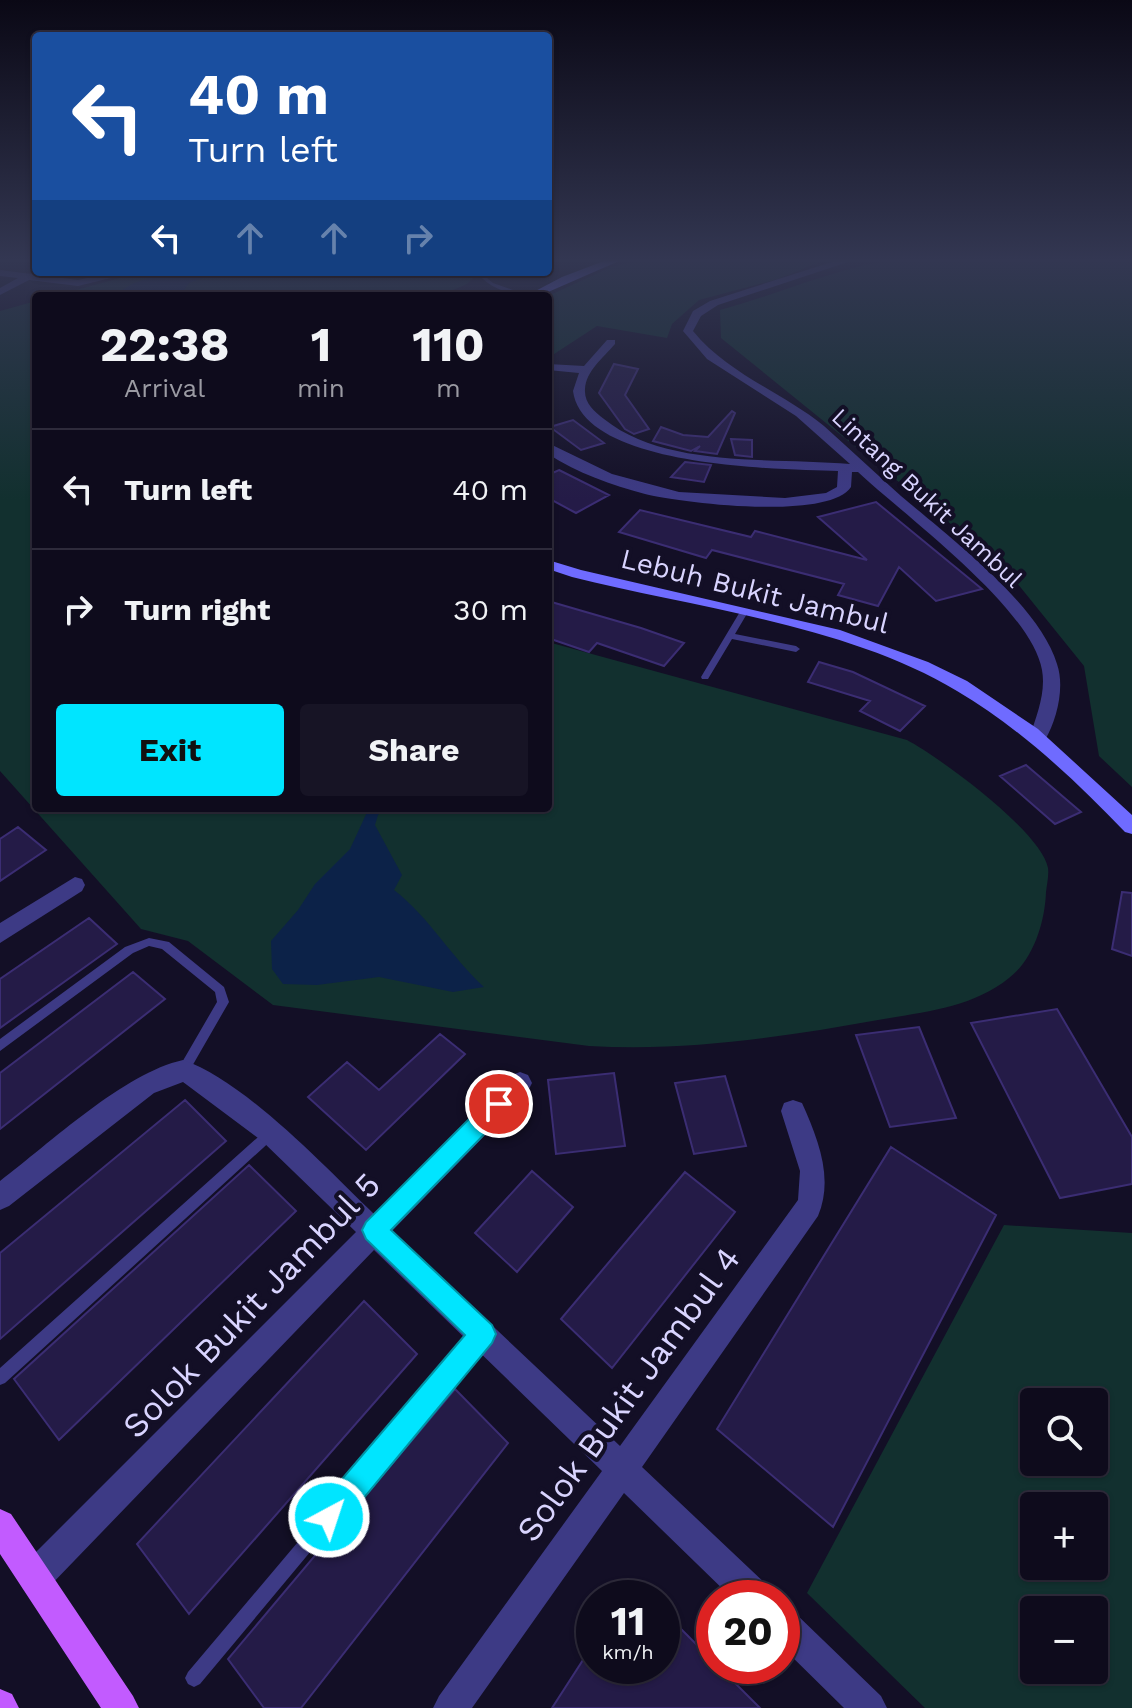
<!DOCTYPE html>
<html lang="en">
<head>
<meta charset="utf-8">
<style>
  :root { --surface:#0e0b1c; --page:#171425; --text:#f1f3f6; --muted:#9b9ba3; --line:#2e2b3b; --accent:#00e5ff }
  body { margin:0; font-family:"Work Sans",sans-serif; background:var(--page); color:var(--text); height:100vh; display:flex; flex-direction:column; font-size:30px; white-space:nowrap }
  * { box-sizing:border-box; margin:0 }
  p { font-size:26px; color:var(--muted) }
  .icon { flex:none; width:44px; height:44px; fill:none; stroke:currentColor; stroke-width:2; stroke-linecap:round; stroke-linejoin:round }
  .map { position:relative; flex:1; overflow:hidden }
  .sheet { position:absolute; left:32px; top:292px; width:520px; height:520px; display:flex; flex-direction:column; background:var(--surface); border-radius:8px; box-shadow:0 2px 6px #0004,0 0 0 2px var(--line) }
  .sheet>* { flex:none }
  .guide { position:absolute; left:32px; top:32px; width:520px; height:244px; border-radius:8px; box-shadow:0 2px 6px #0004,0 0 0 2px var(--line); background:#1a4fa0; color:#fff; overflow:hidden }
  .buttons { position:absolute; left:1020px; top:1388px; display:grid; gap:16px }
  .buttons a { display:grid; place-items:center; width:88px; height:88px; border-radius:8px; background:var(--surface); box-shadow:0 2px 6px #0004,0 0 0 2px var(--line); font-size:40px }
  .speed { position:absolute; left:576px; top:1580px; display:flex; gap:16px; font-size:40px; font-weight:700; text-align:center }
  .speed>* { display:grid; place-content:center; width:104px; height:104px; border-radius:50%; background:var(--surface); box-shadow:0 2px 6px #0004,0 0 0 2px var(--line); line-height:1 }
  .speed small { font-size:20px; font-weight:400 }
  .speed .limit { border:12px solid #d22; background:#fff; color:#111 }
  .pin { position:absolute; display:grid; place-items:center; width:68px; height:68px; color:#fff; margin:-34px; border:4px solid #fff; border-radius:50%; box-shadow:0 2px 8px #0007 }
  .me { position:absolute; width:88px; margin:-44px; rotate:40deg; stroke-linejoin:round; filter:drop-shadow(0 0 6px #0008) }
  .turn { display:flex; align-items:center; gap:28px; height:168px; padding:0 24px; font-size:36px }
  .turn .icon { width:104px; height:104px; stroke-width:2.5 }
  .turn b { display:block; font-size:56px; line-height:68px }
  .lanes { display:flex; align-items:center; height:76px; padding:0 24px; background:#0003; justify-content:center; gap:40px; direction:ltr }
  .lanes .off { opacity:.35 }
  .eta { display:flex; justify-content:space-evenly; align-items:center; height:136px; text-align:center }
  .eta b { font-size:48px; font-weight:700; line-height:56px }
  .cta { display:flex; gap:16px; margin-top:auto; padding:16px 24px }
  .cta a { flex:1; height:92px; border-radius:8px; background:var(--accent); color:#111; font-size:32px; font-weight:700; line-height:92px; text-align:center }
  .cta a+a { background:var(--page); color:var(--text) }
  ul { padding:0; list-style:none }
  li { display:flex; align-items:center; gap:24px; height:120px; padding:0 24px; border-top:2px solid var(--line) }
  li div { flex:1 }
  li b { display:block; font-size:30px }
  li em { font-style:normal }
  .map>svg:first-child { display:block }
  .green { fill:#12302f; fill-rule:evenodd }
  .water { fill:#0c2248 }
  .building { fill:#241b47; stroke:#3b2d73; stroke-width:2 }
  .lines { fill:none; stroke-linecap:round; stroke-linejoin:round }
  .lane { fill:#3d3a85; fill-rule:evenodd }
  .street { fill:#3d3a85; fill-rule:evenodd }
  .secondary { fill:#6f6bff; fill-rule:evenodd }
  .primary { fill:#c25bff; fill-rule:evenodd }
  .route { fill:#00e5ff; stroke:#0095a6; stroke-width:2 }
  .labels { text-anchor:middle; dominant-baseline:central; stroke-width:8; stroke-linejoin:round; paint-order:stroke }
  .far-street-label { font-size:24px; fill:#d9d4ff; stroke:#130f26 }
  .street-label { font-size:28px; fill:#d9d4ff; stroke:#130f26 }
  .near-street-label { font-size:34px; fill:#d9d4ff; stroke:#130f26 }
</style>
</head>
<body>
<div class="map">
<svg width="1132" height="1708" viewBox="0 0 1132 1708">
  <rect width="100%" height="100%" fill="#130f26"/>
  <path class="green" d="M636,261H822L778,279L699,300L672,324L667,338L597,326L548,358V296L611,267Z
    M883,261H1132V787L1099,756L1084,666L1004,567L721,338L720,310C775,295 827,272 883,261Z
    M142,272H479L467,284L439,296H54Z
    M36,301V808H548V642L907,740C939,757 1042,832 1048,868C1049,875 1047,884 1046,892C1045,921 1034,959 1009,978C972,1008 923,1012 878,1020C783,1037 686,1052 589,1046L273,1005L188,941L141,929L0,771V311Z
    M1004,1225L1132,1233V1708H925L807,1593ZM1094,1402V1462H1034V1402ZM1094,1506V1566H1034V1506ZM1094,1610V1670H1034V1610Z"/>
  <path class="water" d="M164,272H219L189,283L182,293L171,296H113L132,284Z
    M369,808H385L378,815L375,825L402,875L394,890C430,918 451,957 484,987L453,992L379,977L317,985L283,984L272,969L271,941L298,910L315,884L350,849Z"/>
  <path class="building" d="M614,364L638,369L625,395L649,429L634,434L625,429L599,393Z
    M732,411L735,413L717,454L695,451L700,446L691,451L653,441L661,427L683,435L708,437Z
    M573,420L604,443L581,450L550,427Z
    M731,439L752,440V457L735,455Z
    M685,462L711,465L704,482L671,477Z
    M559,470L609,495L576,513L548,498V475Z
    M876,502L982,589L936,601L899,567L878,606L838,595L844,584L712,550L706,558L619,532L640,510L751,537L755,531L867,560L818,517Z
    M548,601L641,628L684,643L664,666L597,643L589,652L548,638Z
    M819,662L853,672L925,706L900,731L860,711L870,701L808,682Z
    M1026,765L1081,812L1055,824L1000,776Z
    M18,827L46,850L0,881V839Z
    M1122,892L1132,893V956L1112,949Z
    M89,918L117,944L0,1028V979Z
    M133,972L165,999L0,1129V1073Z
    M1057,1009L1132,1137V1184L1060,1198L971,1023Z
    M919,1027L956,1118L890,1127L856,1035Z
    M440,1034L465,1054L366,1150L308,1097L347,1062L379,1090Z
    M614,1073L625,1146L556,1154L548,1080Z
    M725,1076L746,1146L694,1154L675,1083Z
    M185,1100L226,1141L0,1339V1253Z
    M891,1147L996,1215L833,1527L717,1429Z
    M249,1165L296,1211L59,1440L14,1379Z
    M532,1171L573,1207L517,1272L475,1233Z
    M685,1172L735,1212L612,1368L561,1319Z
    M364,1301L417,1354L189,1614L137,1544Z
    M455,1389L508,1443L301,1708H264L228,1659Z
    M662,1610L714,1662V1666H718L760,1708H552L594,1643V1666H662Z"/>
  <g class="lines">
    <path class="lane" d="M484,272H488L487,278L493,283L530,296C514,296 493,289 482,278Z
      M741,610H747L748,612L735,634L796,646L800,649L796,652L732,639L708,679H702L701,677Z
      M149,938L169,942L224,987L229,1002L187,1075L183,1076L179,1075L177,1071L217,1002L215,992L162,949L149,946L133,953L0,1051V1039L125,947Z
      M271,1127L275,1129L277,1133L275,1137L5,1383L0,1385V1368L267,1129Z
      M482,1328L487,1330L489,1335L487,1340L200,1684L194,1687L188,1684L185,1678L188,1672L477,1330Z"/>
    <path class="street" d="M835,261H851L718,305L701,316L693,331C728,374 782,392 824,426C850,449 875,473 901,496C948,536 1039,604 1057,664C1065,687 1057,720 1045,740L1039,742L1030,736C1037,715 1046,692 1042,670C1031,608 905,516 858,472H852L851,487C828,521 682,503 645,494C612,485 577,473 548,454V443L612,474L679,492L785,498L826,493L837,487L838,471C780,469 583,468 573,391L579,373L548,370V364L584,366L607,340H615V344C603,358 586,371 585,389C584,403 594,411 604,419C666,469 774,457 850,464L796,416L707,359L683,331L693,311L710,301Z
      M0,270L78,280L116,272H135L78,286L29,280L0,295V288L18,278L0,276Z
      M75,877L82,879L85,885L82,891L0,943V923Z
      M183,1060C245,1081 325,1167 374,1214L512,1075L520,1072L528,1075L532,1083L528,1091L392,1231L620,1446L798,1200L800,1171L781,1111L784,1103L793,1100L802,1103C818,1139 834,1178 818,1216L642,1467L768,1586L773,1598H732L624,1493L472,1708H433L439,1696L602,1471L374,1250L47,1589L35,1593L23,1589L19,1577L23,1565L356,1232L262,1141L183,1082L154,1093L9,1206L0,1210V1181C50,1143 124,1073 183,1060Z
      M782,1607L794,1612L881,1696L887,1708H844L782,1647Z"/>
    <path class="secondary" d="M604,261H619L539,296H526L562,277Z
      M548,560L581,570L840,630L928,662L967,681L1038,729L1132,815V834L1125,832C1074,779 1021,729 957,691C848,625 695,608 572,577L548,569Z"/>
    <path class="primary" d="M0,1509L11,1514L133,1696L139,1708H101L0,1554Z
      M0,1689L12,1694L19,1708H0Z"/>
  </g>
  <linearGradient id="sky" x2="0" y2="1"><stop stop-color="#0a0815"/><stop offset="0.52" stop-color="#333752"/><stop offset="1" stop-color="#333752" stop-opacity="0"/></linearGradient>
  <rect width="1132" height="500" fill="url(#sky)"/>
  <path class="route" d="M499,1094L507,1097L510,1104L507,1111L391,1230L492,1325L496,1334L492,1343L339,1528L329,1532L318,1528L314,1517L318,1507L465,1335L366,1239L362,1230L366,1222L491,1097Z"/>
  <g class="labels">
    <g class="far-street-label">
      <text transform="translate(927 498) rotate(43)">Lintang Bukit Jambul</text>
    </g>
    <g class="street-label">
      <text transform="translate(755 591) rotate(14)">Lebuh Bukit Jambul</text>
    </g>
    <g class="near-street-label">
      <text transform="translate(251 1305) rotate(-46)">Solok Bukit Jambul 5</text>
      <text transform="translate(628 1394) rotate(-54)">Solok Bukit Jambul 4</text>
    </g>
  </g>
</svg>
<div class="buttons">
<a><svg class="icon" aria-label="search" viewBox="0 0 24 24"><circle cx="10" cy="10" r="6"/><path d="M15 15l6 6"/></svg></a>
<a>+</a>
<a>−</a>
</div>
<div class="speed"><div>11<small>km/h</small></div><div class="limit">20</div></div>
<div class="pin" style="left:499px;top:1104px;background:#d93025"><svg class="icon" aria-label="arrive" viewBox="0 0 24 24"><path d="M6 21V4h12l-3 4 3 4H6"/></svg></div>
<svg class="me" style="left:329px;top:1517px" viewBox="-20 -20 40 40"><circle r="17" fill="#00e5ff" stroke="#fff" stroke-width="3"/><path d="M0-11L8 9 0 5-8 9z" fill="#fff"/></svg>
<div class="guide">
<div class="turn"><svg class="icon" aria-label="left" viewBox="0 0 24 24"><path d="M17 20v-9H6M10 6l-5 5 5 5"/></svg><div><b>40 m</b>Turn left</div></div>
<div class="lanes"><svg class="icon" aria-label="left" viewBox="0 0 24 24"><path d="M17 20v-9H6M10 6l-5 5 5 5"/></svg><svg class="icon off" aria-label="ahead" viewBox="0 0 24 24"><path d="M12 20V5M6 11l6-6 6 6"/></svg><svg class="icon off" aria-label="ahead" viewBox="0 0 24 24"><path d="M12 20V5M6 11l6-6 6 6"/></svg><svg class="icon off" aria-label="right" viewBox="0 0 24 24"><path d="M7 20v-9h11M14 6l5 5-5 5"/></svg></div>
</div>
<section class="sheet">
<div class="eta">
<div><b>22:38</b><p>Arrival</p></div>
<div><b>1</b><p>min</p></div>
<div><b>110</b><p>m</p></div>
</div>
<ul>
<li><svg class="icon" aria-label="left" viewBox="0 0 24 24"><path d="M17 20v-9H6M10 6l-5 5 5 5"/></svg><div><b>Turn left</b></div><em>40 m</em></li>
<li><svg class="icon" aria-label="right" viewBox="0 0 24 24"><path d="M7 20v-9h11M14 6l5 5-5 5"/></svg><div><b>Turn right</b></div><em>30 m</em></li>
</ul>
<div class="cta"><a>Exit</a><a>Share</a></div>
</section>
</div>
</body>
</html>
